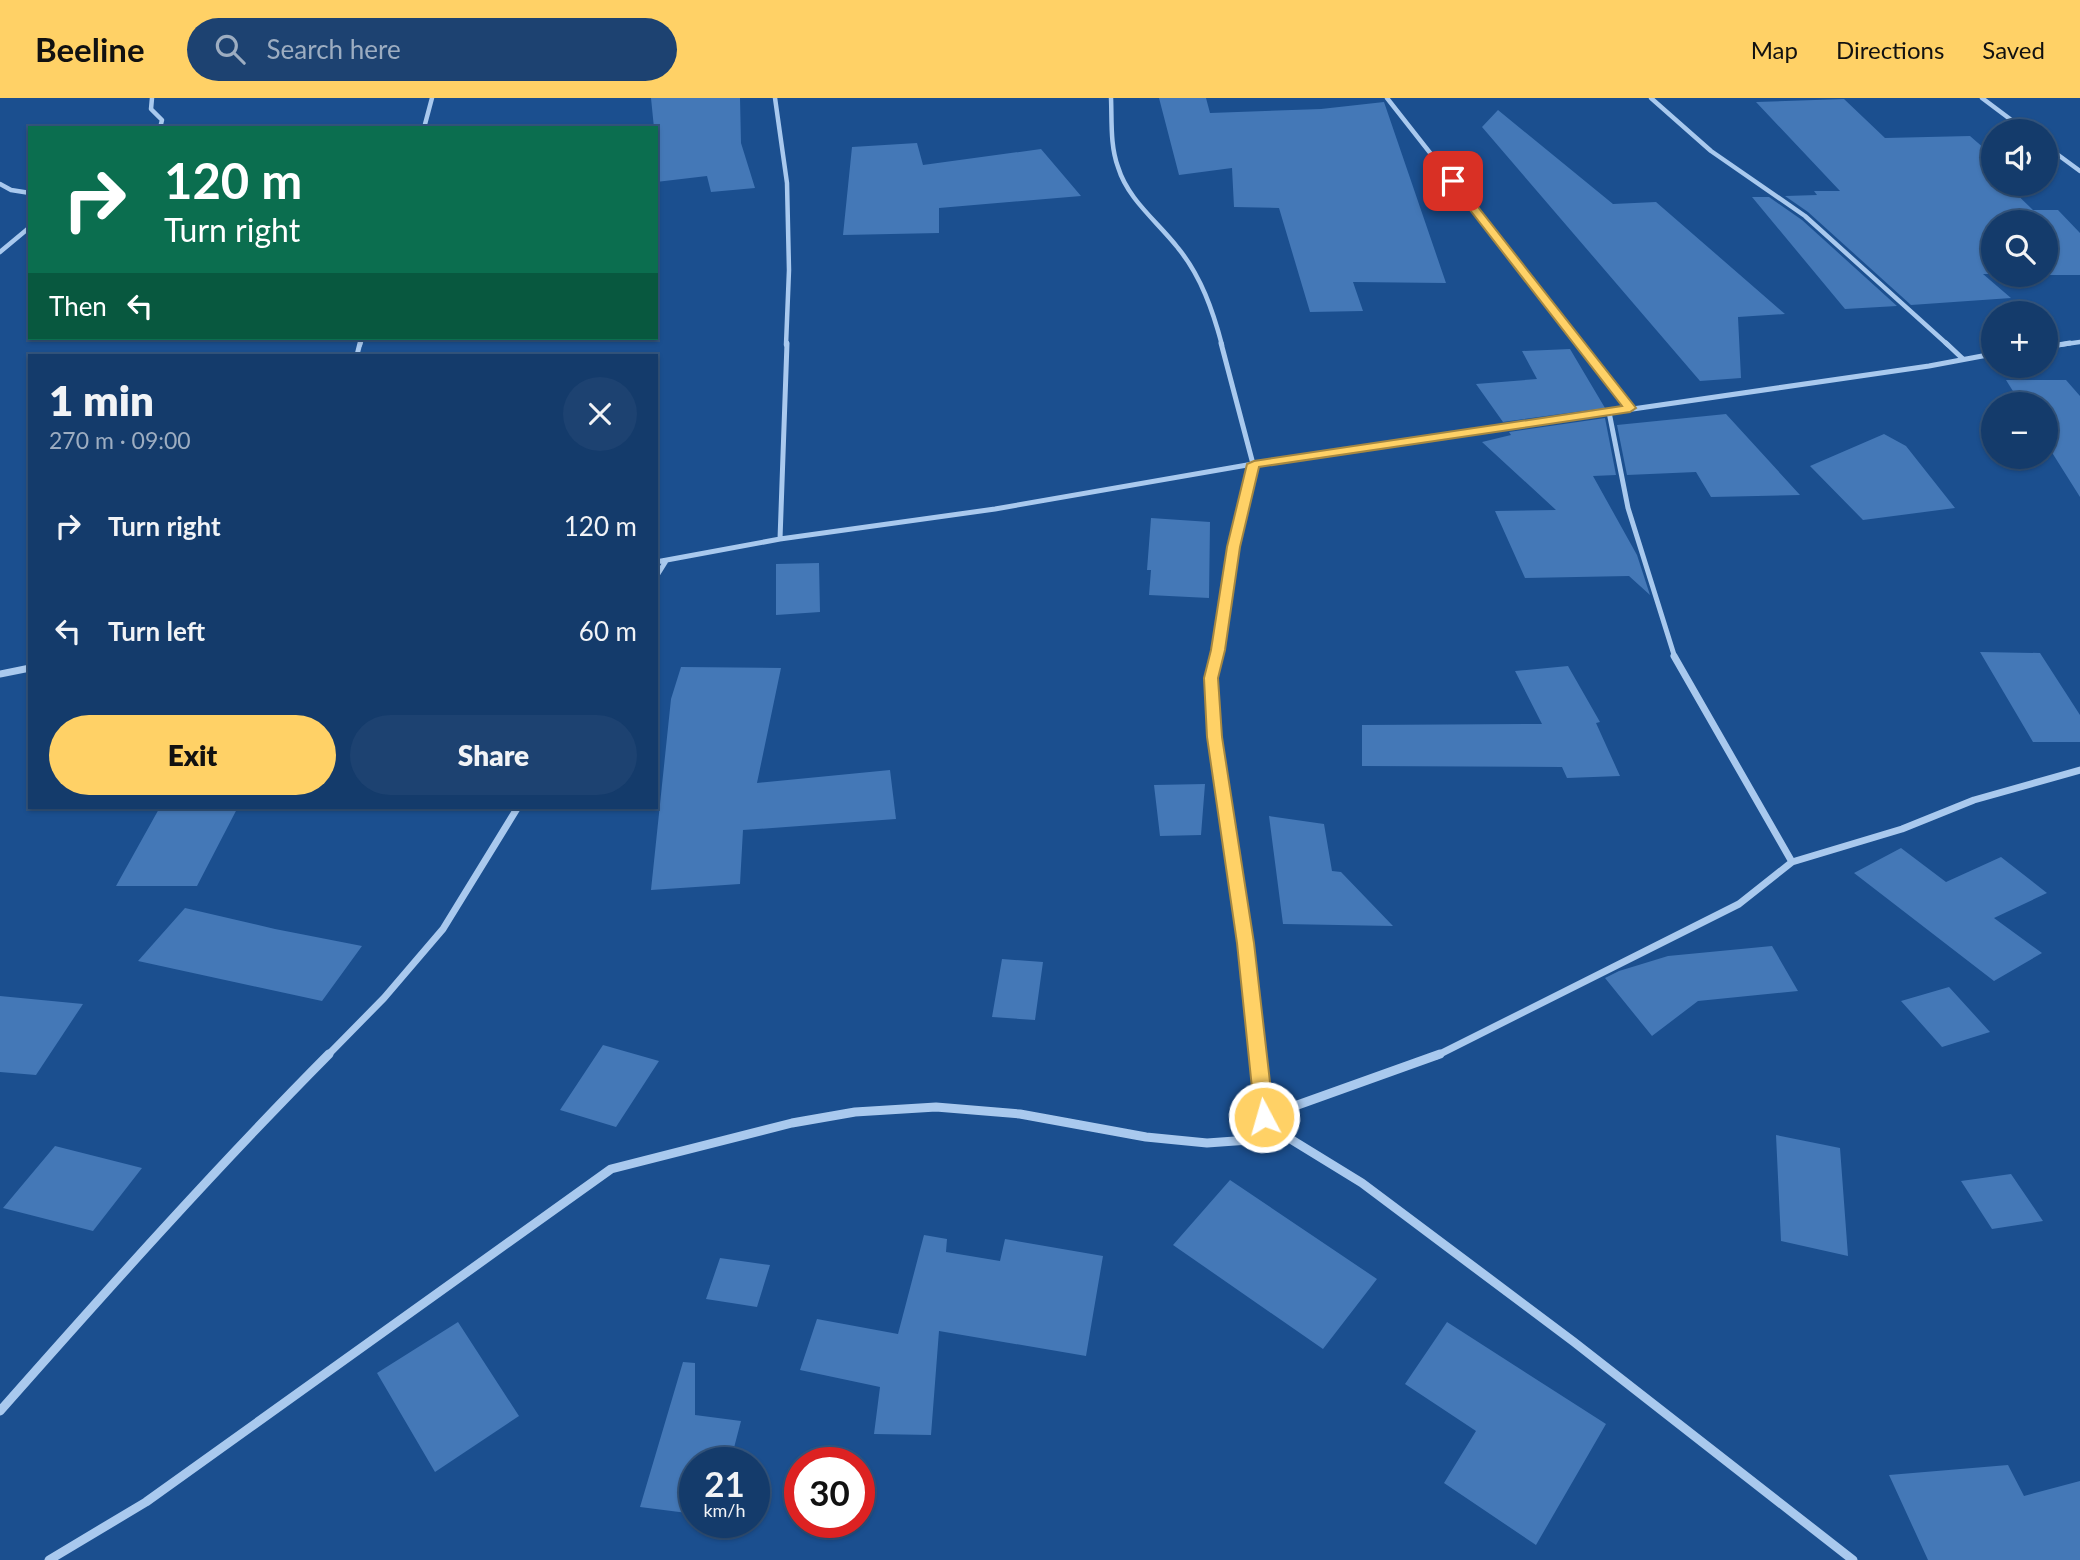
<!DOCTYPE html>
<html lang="en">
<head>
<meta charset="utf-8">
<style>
  :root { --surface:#143b6b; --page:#1d4271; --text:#f1f3f6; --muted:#9dadc1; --line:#33557e; --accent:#ffd166 }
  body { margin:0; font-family:Lato,sans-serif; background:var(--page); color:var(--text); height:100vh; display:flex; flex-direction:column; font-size:26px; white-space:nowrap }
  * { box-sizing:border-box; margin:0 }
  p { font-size:23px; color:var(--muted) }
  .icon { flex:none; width:38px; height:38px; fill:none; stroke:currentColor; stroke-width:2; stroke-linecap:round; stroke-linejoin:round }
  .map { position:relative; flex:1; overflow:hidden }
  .sheet { position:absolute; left:28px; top:256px; width:630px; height:455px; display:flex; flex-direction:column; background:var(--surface); border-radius:0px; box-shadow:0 2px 5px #0004,0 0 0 2px var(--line) }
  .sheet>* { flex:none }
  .banner { position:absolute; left:28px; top:28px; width:630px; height:214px; border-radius:0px; box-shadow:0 2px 5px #0004,0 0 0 2px var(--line); background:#0b6e4f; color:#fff; overflow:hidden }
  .buttons { position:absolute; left:1981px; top:21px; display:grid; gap:14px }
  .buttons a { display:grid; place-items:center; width:77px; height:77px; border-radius:50%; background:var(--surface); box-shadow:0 2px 5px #0004,0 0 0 2px var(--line); font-size:35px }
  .speed { position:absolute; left:679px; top:1349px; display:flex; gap:14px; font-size:35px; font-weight:700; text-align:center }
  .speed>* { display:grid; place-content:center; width:91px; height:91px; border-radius:50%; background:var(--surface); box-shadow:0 2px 5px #0004,0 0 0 2px var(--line); line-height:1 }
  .speed small { font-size:18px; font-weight:400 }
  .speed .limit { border:10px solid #d22; background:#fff; color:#111 }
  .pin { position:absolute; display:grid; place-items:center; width:60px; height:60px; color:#fff; margin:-30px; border-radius:14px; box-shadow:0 4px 10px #0006 }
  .me { position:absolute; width:77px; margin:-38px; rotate:354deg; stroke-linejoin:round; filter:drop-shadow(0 0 5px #0008) }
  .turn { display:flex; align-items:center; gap:24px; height:147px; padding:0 21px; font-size:32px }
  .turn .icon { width:91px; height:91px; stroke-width:2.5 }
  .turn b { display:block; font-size:49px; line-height:60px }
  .then { display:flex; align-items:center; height:66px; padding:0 21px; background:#0003; gap:14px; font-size:26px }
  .round { display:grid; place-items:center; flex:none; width:74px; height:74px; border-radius:37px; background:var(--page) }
  .headline { display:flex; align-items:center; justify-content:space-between; height:119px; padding:0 21px }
  h1 { font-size:42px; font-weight:800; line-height:52px }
  .cta { display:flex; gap:14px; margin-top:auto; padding:14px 21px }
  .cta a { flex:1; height:80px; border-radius:42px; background:var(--accent); color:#111; font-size:28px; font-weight:800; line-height:80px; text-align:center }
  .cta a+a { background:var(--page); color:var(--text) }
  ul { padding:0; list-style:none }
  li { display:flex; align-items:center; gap:21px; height:105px; padding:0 21px }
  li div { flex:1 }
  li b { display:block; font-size:26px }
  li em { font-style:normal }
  header { display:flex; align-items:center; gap:42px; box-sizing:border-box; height:98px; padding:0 35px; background:var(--accent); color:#111 }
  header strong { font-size:33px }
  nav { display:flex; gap:38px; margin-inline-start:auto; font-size:24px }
  .search { width:490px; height:63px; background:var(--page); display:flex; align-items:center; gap:18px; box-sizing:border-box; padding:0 24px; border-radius:38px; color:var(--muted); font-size:26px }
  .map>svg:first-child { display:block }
  .building { fill:#4478b7 }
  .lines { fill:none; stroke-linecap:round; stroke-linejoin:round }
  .street-far3 { stroke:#a9c9ee; stroke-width:4.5 }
  .street-far2 { stroke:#a9c9ee; stroke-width:5 }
  .street-far1 { stroke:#a9c9ee; stroke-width:7 }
  .street { stroke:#a9c9ee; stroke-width:9 }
  .route { fill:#ffd166; stroke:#a68842; stroke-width:2 }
</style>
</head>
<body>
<header>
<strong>Beeline</strong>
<div class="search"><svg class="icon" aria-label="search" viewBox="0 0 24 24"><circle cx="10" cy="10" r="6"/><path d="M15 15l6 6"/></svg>Search here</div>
<nav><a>Map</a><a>Directions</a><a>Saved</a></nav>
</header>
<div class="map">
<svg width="2080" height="1462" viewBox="0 0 2080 1462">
  <rect width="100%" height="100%" fill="#1b4f8f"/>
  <path class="building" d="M651,0H740L741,45L755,90L711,94L707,78L656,84V30H654Z
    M1159,0H1206L1210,15L1321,11L1384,4L1446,185L1353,184L1363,213L1310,214L1279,110L1234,109L1232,70L1179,77Z
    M1844,1L1885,40L1970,38L1993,58V86H2006L2033,112H2058L2080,135V177H2035H2046V124H1993V176H1983L2011,200L1911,207L1808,114L1785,98L1817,97L1814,93H1840L1756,4Z
    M1498,12L1613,106L1656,104L1785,216L1738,219L1741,280L1700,283L1482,29Z
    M917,45L923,67L1041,51L1081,98L939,110V135L843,137L852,49Z
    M1752,99H1769L1802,122L1897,208L1845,211Z
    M1570,251L1605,310L1503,324L1476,286L1537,281L1522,253Z
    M2006,282H2066L2080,298V399L2046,345V306H2021Z
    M1726,316L1800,397L1711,399L1696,374L1627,377L1617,327Z
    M1605,320L1616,377L1593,378L1637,457L1650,497L1629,478L1525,480L1495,413L1556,412L1482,344L1511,337L1509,334Z
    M1884,336L1906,348L1955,410L1863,422L1810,368Z
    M1151,420L1210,424L1209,500L1149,497L1151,472H1147Z
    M819,465L820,514L776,517V466Z
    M1980,554L2040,555L2080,617V644H2033Z
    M1568,568L1600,624L1596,625L1620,678L1567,680L1562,669L1362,668V627L1542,626L1515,573Z
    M681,569L781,570L757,685L890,672L896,721L743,732L740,786L651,792L671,601Z
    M1205,686L1201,737L1160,738L1154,687Z
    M160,709H238L197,788H116Z
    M1269,718L1324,726L1332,773L1341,774L1393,828L1283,826Z
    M1901,750L1946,784L2001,759L2047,795L1994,820L2042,855L1994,883L1854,775Z
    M185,810L275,831L362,848L322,903L138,863Z
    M1772,848L1798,893L1698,903L1652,938L1605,880L1619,873L1668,858Z
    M1002,861L1043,864L1035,922L992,919Z
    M1949,889L1990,934L1942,949L1901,903Z
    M0,898L83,906L36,977L0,974Z
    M603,947L659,963L616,1029L560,1012Z
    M1776,1037L1840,1050L1848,1158L1781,1143Z
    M55,1048L142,1070L93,1133L3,1110Z
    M2011,1076L2043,1123L1992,1131L1961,1083Z
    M1230,1082L1377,1181L1323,1251L1173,1147Z
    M924,1137L947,1141L946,1154L1000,1163L1005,1141L1103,1158L1086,1258L939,1233L931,1337L874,1336L880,1289L800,1272L817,1221L898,1236Z
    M720,1160L770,1167L757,1209L706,1201Z
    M458,1224L519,1318L435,1374L377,1275Z
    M1447,1224L1606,1326L1536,1447L1444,1385L1476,1333L1405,1286Z
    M683,1264L695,1265V1317L741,1323L730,1365H695V1416L640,1409Z
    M2008,1367L2024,1398L2080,1383V1462H1928L1889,1377Z"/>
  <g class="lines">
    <path class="street-far3" d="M152,0L151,11L162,22L160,30
      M775,0L787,85L789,172L786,247
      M1111,0C1112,23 1110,47 1118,69C1128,102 1158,124 1178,150C1201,178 1213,213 1222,247
      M1387,0L1581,247
      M1651,0L1711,53L1805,118L1948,247
      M1982,0L2026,33
      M424,30L432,0
      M2046,48L2080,73
      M0,86L11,92L30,95
      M0,154L30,129
      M360,247L362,240
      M2058,247L2080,244"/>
    <path class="street-far2" d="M1579,245L1630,310
      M1946,245L1963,261
      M2046,249L2070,245
      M357,257L360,245
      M1609,314L1628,410L1675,560
      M780,441L787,245
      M656,464L780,441L995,411L1253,366L1929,268L1993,256
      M656,479L666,463
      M1216,560L1233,449L1253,366L1221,245"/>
    <path class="street-far1" d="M1217,558C1201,619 1222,689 1231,750C1241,819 1250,888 1257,958
      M1674,558L1792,764
      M0,576L30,570
      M327,958L384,900L443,831L518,709
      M1436,958L1739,806L1792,764L1902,731L1974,702L2080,672"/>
    <path class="street" d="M1257,956L1264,1019
      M1279,1034L1362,1085L1574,1244L1853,1462
      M0,1313C107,1192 215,1071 329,956
      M49,1462L146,1404L611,1071L792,1025L855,1014L936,1009L1020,1016L1146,1039L1207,1045L1249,1042L1279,1034L1264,1019L1440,956"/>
  </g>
  <path class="route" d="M1449,81H1456L1636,310L1630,314L1259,369L1240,449L1225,552L1218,580L1222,639L1254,845L1274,1019L1271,1025L1264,1027L1258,1025L1255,1019L1237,845L1207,639L1204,580L1211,552L1227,449L1247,366L1254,363L1622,308L1449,85Z"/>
</svg>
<div class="buttons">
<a><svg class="icon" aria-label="sound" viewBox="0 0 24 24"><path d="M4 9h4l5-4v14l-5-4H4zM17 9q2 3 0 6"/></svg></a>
<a><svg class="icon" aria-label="search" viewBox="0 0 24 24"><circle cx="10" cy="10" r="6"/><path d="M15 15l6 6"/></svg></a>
<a>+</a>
<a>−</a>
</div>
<div class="speed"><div>21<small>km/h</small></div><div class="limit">30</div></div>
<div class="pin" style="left:1453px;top:83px;background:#d93025"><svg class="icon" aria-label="arrive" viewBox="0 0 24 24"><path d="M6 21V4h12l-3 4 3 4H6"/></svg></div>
<svg class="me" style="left:1264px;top:1019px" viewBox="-20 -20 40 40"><circle r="17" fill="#ffd166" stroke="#fff" stroke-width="3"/><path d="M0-11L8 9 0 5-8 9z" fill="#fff"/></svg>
<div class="banner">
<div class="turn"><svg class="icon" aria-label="right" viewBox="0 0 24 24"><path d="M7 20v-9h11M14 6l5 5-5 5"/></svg><div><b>120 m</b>Turn right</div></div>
<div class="then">Then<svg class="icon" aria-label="left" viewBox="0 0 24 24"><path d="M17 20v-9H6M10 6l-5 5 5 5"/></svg></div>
</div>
<section class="sheet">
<div class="headline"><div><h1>1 min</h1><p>270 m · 09:00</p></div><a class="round"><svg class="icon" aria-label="close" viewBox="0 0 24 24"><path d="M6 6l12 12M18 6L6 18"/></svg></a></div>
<ul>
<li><svg class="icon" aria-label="right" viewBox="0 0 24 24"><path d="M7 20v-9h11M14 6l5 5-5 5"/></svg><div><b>Turn right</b></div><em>120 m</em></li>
<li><svg class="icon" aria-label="left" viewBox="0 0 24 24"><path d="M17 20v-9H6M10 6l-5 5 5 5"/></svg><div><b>Turn left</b></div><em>60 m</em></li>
</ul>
<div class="cta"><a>Exit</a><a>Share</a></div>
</section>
</div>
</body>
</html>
